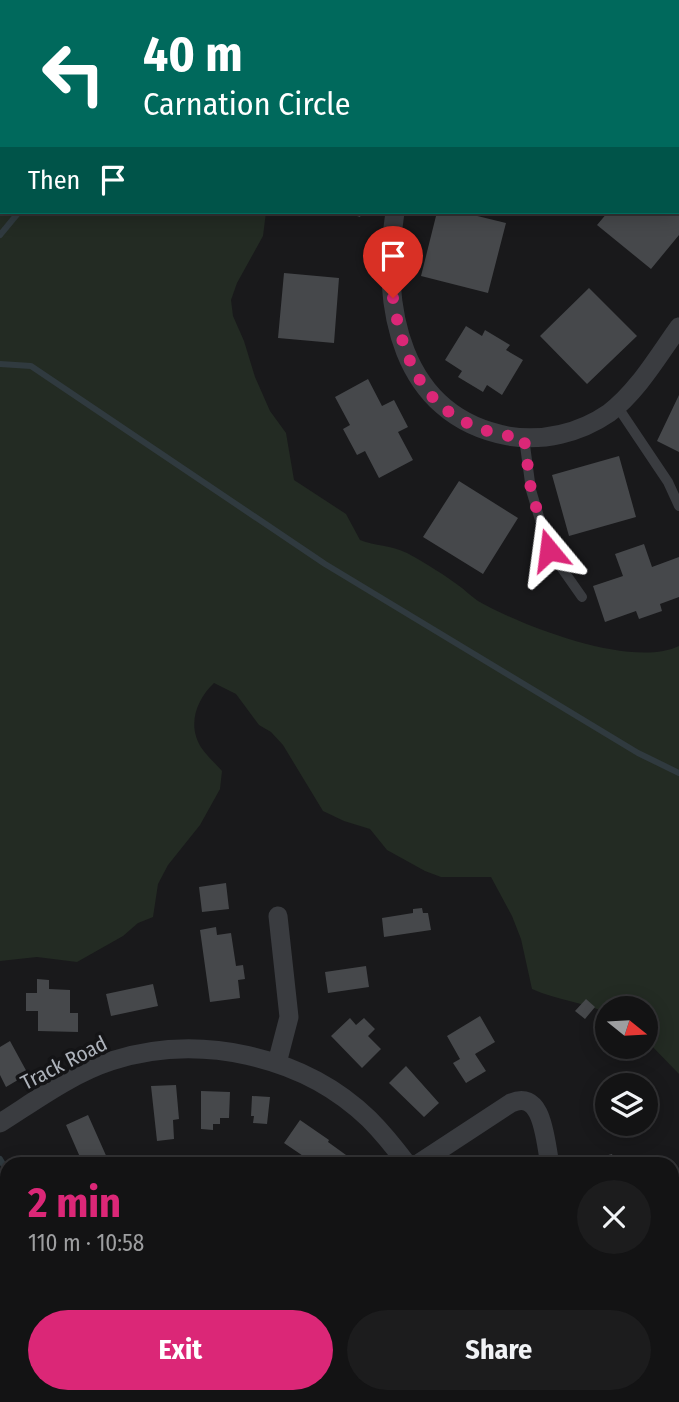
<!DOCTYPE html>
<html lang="en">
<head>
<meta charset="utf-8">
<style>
  :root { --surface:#131314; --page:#1c1c1d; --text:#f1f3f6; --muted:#9d9ea0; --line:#323234; --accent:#db2777 }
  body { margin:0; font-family:"Fira Sans Condensed",sans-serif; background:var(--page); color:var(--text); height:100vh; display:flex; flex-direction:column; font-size:26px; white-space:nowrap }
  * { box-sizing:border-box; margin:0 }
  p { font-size:23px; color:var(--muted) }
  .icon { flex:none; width:38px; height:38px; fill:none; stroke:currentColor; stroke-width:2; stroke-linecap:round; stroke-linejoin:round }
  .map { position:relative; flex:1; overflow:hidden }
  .drawer { position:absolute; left:0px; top:1157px; width:679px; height:247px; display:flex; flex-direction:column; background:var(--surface); border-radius:21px 21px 0 0; box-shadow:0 4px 18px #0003,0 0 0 2px var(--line) }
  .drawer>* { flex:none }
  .hud { position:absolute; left:0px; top:0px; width:679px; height:214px; box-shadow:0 4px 18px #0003,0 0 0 2px var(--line); background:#00695c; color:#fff; overflow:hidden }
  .needle { width:46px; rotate:108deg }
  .tools { position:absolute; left:595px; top:996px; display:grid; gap:14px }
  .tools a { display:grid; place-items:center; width:63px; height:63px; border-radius:50%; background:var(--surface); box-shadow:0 4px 18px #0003,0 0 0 2px var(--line); font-size:35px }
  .pin { position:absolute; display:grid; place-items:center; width:60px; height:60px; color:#fff; margin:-72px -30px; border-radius:50% 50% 50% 0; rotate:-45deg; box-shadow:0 0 7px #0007 }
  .pin .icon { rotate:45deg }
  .me { position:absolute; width:77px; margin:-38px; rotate:344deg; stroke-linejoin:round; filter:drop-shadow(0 0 5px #0008) }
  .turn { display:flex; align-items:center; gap:24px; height:147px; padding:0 28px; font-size:32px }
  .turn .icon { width:91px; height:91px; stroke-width:2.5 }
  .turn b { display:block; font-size:49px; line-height:60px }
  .then { display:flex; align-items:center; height:66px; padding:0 28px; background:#0003; gap:14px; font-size:26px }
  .round { display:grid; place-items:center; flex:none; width:74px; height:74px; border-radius:37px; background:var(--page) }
  .summary { display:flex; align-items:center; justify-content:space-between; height:119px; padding:0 28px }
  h1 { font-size:42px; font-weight:700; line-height:52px; color:var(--accent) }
  .cta { display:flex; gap:14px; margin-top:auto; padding:14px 28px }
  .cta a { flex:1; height:80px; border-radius:42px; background:var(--accent); color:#fff; font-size:28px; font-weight:700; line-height:80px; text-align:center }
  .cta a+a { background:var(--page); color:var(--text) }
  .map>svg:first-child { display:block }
  .green { fill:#232b23 }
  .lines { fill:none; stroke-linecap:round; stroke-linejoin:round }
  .stream { stroke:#303a3f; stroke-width:6 }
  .building { fill:#46484b }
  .lane { stroke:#3a3c40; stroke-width:10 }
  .street { stroke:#3a3c40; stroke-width:19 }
  .route { stroke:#db2777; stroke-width:12; stroke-dasharray:0 21.6 }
  .labels { text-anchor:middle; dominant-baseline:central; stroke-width:7; stroke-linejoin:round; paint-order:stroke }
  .street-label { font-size:21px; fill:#adb2ba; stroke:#141416 }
</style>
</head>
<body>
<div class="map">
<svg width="679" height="1402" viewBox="0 0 679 1402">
  <rect width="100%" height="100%" fill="#19191b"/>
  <path class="green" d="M0,0H189L2,2V212H266L263,236L237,283L231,300L233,316L244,341L255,377L270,411L286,433L294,480L346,514L360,540C375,546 391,545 407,553C425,563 445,575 462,588C467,592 472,597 478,601C522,626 632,669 679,646V1074L646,1040V1008H607V1013C583,1002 556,1000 532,989L521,939L512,916L491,877H441L425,871L387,850L370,829L344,821L323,811L283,745L271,732L259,725L236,694L214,683C196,700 186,727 203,750C208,757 216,764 222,771L220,789L200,825L168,865L158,884L153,917L138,923L123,936L77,962L37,957L0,961Z"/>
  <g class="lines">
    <path class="stream" d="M121,0L122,2
      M185,2L186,0
      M0,235L19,212
      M0,364L31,366L325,564L638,753L679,773
      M0,1159L7,1171
      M139,1396L142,1402"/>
  </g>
  <path class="building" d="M345,212H362L360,217Z
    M437,212H461L506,223L488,293L421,276Z
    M608,212H679V235L651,269L597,225Z
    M284,273L339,278L334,343L278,338Z
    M589,288L637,336L587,384L540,336Z
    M466,326L482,336L485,330L510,345L506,350L523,360L502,395L487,385L483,392L458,377L462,371L445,360Z
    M368,379L382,406L394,400L408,427L398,432L413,460L379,478L365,451L357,455L343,429L350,425L335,397Z
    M679,395V452L657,441Z
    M619,456L636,517L569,536L552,475Z
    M459,481L518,518L483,574L423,537Z
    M644,544L652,567L679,557V597L660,604L662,611L639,619L636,611L605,622L593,586L623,576L615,554Z
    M226,883L229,909L202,912L199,887Z
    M422,908L423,913H428L431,930L384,937L382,918L413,913V909Z
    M216,927L217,935L231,933L236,966L243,965L245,979L238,980L240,998L210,1002L200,930Z
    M366,966L369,987L328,993L325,972Z
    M37,979L49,980V989L70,990V1013H78V1032L38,1031V1011H26V993H37Z
    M153,984L158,1006L111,1016L106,994Z
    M586,999L595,1007L585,1019L575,1011Z
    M480,1016L495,1042L475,1054L486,1071L466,1083L453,1063L460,1059L447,1036Z
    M350,1018L356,1025L364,1018L375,1029L368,1036L381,1049L362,1068L331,1036Z
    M10,1041L28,1074L6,1087L0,1075V1047Z
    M406,1066L439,1103L424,1117L389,1083Z
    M176,1085L179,1119L173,1120L174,1139L157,1141L151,1086Z
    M201,1091L230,1092L229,1118H220V1124H213V1130L201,1129Z
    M252,1096L270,1097L267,1124L253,1123L254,1116H251Z
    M88,1115L108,1160L100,1164H83L66,1125Z
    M300,1120L329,1140L328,1142L346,1155L340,1164H315L284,1143Z
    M612,1154L614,1161L644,1155L646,1164H591L590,1160Z
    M0,1217L7,1228L0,1233Z
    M7,1258V1286L5,1287L0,1280V1263Z
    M313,1396H327L335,1402H309Z
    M371,1396H389L385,1402H380Z
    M526,1396H552L553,1402H527Z"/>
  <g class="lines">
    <path class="lane" d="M475,0L478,2
      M617,406L668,482L679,506
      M524,438L531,490L549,550L582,597"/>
    <path class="street" d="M529,2L532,0
      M395,212C380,305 400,416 508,436C543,442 580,433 609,413C638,391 658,356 679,327
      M277,1063L289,1017L278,916
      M0,1123C35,1101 71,1074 111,1061C198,1033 303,1055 369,1119C383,1133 395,1148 407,1164
      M418,1164L511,1103C544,1088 545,1143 550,1164
      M599,1396L601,1402
      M39,1402L48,1396
      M434,1402L435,1396"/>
  </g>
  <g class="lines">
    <path class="route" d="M393,298C406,379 437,429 524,438L531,490L549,550"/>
  </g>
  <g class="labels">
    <g class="street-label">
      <text transform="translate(64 1063) rotate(-27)">Track Road</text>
    </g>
  </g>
</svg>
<div class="tools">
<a><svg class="needle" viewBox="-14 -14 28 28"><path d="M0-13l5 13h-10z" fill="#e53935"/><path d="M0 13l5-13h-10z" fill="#9d9ea0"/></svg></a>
<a><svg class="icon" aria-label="layers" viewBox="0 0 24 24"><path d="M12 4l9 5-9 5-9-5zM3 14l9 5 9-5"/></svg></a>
</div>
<div class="pin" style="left:393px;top:298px;background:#d93025"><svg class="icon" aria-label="arrive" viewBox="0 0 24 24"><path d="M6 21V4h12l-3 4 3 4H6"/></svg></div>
<svg class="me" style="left:549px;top:550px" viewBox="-20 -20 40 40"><path d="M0-17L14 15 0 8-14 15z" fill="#db2777" stroke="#fff" stroke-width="4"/></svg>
<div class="hud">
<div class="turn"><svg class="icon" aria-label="left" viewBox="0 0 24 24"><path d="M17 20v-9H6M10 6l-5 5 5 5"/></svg><div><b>40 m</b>Carnation Circle</div></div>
<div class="then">Then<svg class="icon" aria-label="arrive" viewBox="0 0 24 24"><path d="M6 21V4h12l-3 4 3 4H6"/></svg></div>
</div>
<section class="drawer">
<div class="summary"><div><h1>2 min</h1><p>110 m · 10:58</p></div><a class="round"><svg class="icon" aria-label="close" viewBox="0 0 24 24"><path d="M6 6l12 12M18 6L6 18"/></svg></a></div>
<div class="cta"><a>Exit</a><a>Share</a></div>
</section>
</div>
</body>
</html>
